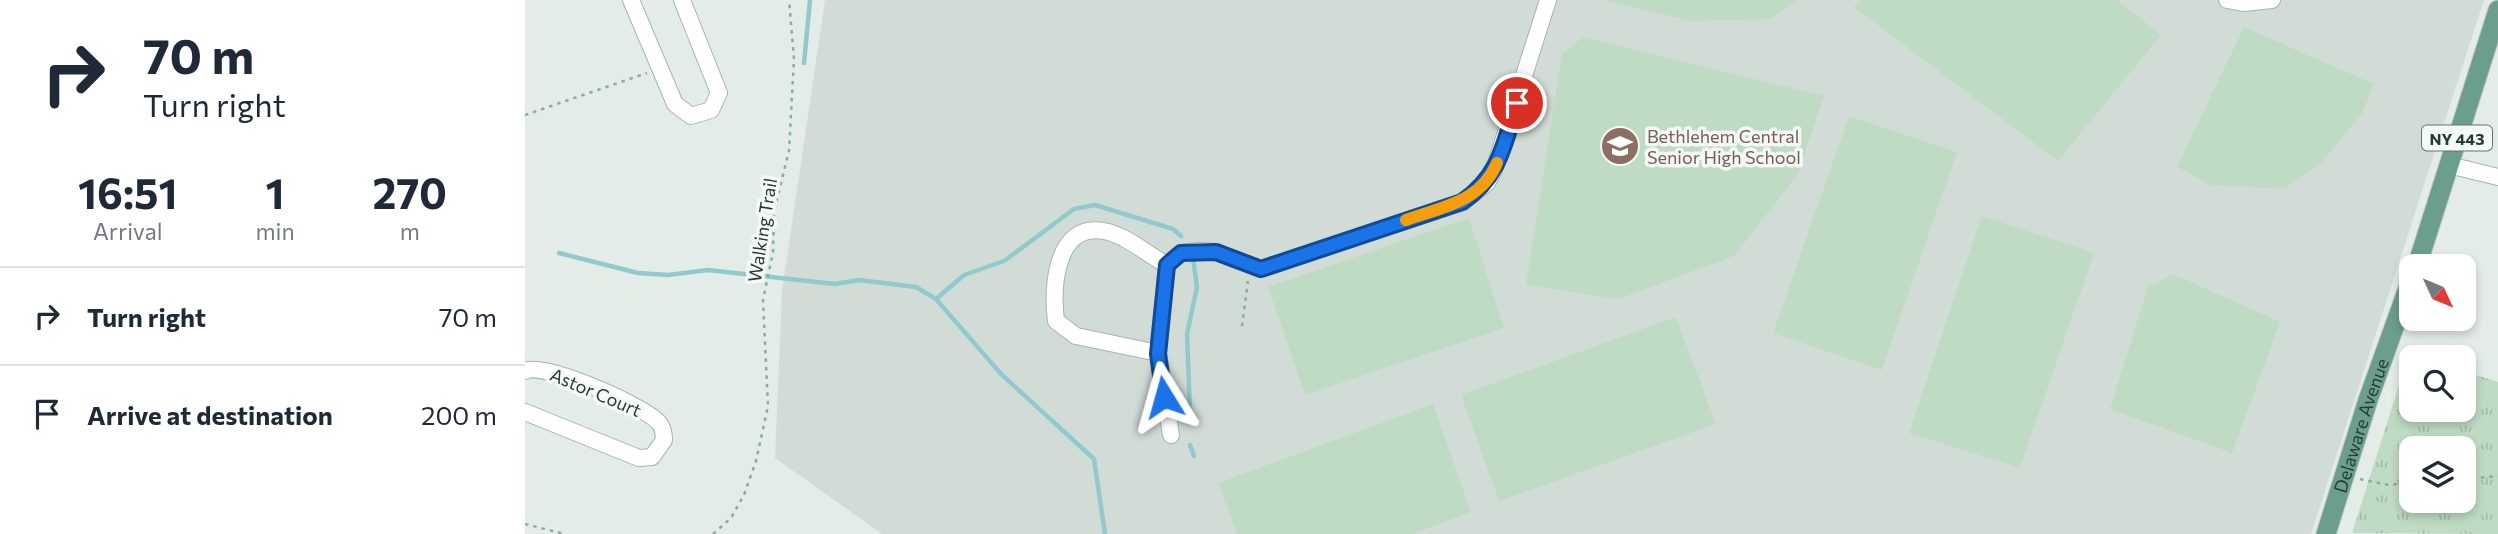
<!DOCTYPE html>
<html lang="en">
<head>
<meta charset="utf-8">
<style>
  :root { --surface:#fff; --page:#f6f6f7; --text:#1f2937; --muted:#747a83; --line:#e0e1e3 }
  body { margin:0; font-family:Commissioner,sans-serif; background:var(--page); color:var(--text); height:100vh; display:flex; flex-direction:column; font-size:26px; white-space:nowrap }
  * { box-sizing:border-box; margin:0 }
  p { font-size:23px; color:var(--muted) }
  .icon { flex:none; width:38px; height:38px; fill:none; stroke:currentColor; stroke-width:2; stroke-linecap:round; stroke-linejoin:round }
  .map { position:relative; flex:1; overflow:hidden }
  .sheet { display:flex; flex-direction:column; background:var(--surface); width:525px }
  .sheet>* { flex:none }
  .top-card { background:#fff; color:var(--text); overflow:hidden }
  .needle { width:46px; rotate:134deg }
  .tools { position:absolute; left:1874px; top:254px; display:grid; gap:14px }
  .tools a { display:grid; place-items:center; width:77px; height:77px; border-radius:14px; background:var(--surface); box-shadow:0 4px 10px #0003; font-size:35px }
  .pin { position:absolute; display:grid; place-items:center; width:60px; height:60px; color:#fff; margin:-30px; border:4px solid #fff; border-radius:50%; box-shadow:0 2px 7px #0007 }
  .me { position:absolute; width:77px; margin:-38px; rotate:352deg; stroke-linejoin:round; filter:drop-shadow(0 0 5px #0008) }
  .turn { display:flex; align-items:center; gap:24px; height:147px; padding:0 28px; font-size:32px }
  .turn .icon { width:91px; height:91px; stroke-width:2.5 }
  .turn b { display:block; font-size:49px; line-height:60px }
  .eta { display:flex; justify-content:space-evenly; align-items:center; height:119px; text-align:center }
  .eta b { font-size:42px; font-weight:700; line-height:49px }
  ul { padding:0; list-style:none }
  li { display:flex; align-items:center; gap:21px; height:98px; padding:0 28px; border-top:2px solid var(--line) }
  li div { flex:1 }
  li b { display:block; font-size:26px }
  li em { font-style:normal }
  main { display:flex; flex:1; min-height:0 }
  .map>svg:first-child { display:block }
  .built { fill:#d2dcd7 }
  .grass { fill:#bfdbc4 }
  .park { fill:url(#park-tufts); fill-rule:evenodd }
  .lines { fill:none; stroke-linecap:round; stroke-linejoin:round }
  .stream { stroke:#91c9cd; stroke-width:4.5 }
  .minor-casing { stroke:#a7b4ae; stroke-width:18 }
  .major-casing { stroke:#c2c8c6; stroke-width:21 }
  .path { stroke:#87ad9e; stroke-width:2.5; stroke-dasharray:3.5 5; stroke-linecap:butt }
  .minor { stroke:#fff; stroke-width:16 }
  .major { stroke:#6c9e8d; stroke-width:19 }
  .route-casing { stroke:#114b97; stroke-width:18 }
  .route { stroke:#1a73e8; stroke-width:12 }
  .slow { stroke:#f59e0b; stroke-width:12 }
  .labels { text-anchor:middle; dominant-baseline:central; stroke-width:7; stroke-linejoin:round; paint-order:stroke }
  .shield { fill:#f4f9f6; stroke:#63756e; stroke-width:2 }
  .shield-label { font-size:16px; font-weight:bold; fill:#253c34 }
  .education-label { font-size:18px; fill:#785e54; stroke:#f4f9f6; text-anchor:start }
  .street-label { font-size:18px; fill:#253c34; stroke:#f4f9f6 }
</style>
</head>
<body>
<main>
<section class="sheet">
<div class="top-card">
<div class="turn"><svg class="icon" aria-label="right" viewBox="0 0 24 24"><path d="M7 20v-9h11M14 6l5 5-5 5"/></svg><div><b>70 m</b>Turn right</div></div>
</div>
<div class="eta">
<div><b>16:51</b><p>Arrival</p></div>
<div><b>1</b><p>min</p></div>
<div><b>270</b><p>m</p></div>
</div>
<ul>
<li><svg class="icon" aria-label="right" viewBox="0 0 24 24"><path d="M7 20v-9h11M14 6l5 5-5 5"/></svg><div><b>Turn right</b></div><em>70 m</em></li>
<li><svg class="icon" aria-label="arrive" viewBox="0 0 24 24"><path d="M6 21V4h12l-3 4 3 4H6"/></svg><div><b>Arrive at destination</b></div><em>200 m</em></li>
</ul>
</section>
<div class="map">
<svg width="1973" height="534" viewBox="0 0 1973 534">
  <defs>
    <pattern id="park-tufts" width="24" height="20" patternUnits="userSpaceOnUse" patternTransform="scale(1.75)"><rect width="24" height="20" fill="#bfdbc4"/><path d="M3 7l-1-3M5 7V3M7 7l1-3M15 17l-1-3M17 17v-4M19 17l1-3" fill="none" stroke="#a4bda9"/></pattern>
  </defs>
  <rect width="100%" height="100%" fill="#e4ece8"/>
  <path class="built" d="M300,0H1959L1786,534H357L250,458L257,291Z"/>
  <path class="grass" d="M1078,0H1272L1246,19L1166,21Z
    M1334,0H1592L1636,35L1533,161L1329,7Z
    M1719,27L1849,84L1838,112L1797,162L1759,189L1686,185L1652,167Z
    M1058,37L1299,96L1273,174L1209,256L1094,299L1001,285L1037,54Z
    M1324,116L1432,152L1357,370L1248,333Z
    M1457,216L1569,253L1495,468L1384,433Z
    M944,218L979,328L780,395L743,287Z
    M1648,274L1755,322L1707,453L1585,409L1623,287Z
    M1151,317L1191,424L974,501L936,395Z
    M908,404L946,512L887,534H712L693,483Z"/>
  <path class="park" d="M1884,354L1894,357H1886V410H1939V371L1973,382V534L1827,533ZM1886,448H1939V500H1886Z"/>
  <g class="lines">
    <path class="stream" d="M279,63L285,0
      M34,253L113,273L143,275L183,270L310,284L334,280L391,287L411,299L476,374L569,459L580,534
      M411,299L439,275L479,261L549,209L570,205L648,229L656,236
      M665,411L662,334L672,287L668,258
      M665,445L669,456"/>
    <defs>
      <path id="minor" d="M106,0L150,104L166,116L186,110L194,93L157,0
        M1702,0L1718,3L1747,0
        M1924,165L1973,177
        M642,265L656,253L675,251L691,252L736,269L938,202L962,183L969,170L1023,0
        M633,353L642,265C623,255 601,235 579,231C530,222 527,288 531,321L551,336L633,353L646,435
        M0,371C18,361 123,407 135,424C138,429 139,435 139,440L127,457L114,458L0,412"/>
      <g id="major">
        <path d="M1892,266L1973,10"/>
        <path id="s1" d="M1801,534L1843,400L1886,280"/>
      </g>
    </defs>
    <use href="#minor" class="minor-casing"/>
    <use href="#major" class="major-casing"/>
    <path class="path" d="M0,115L122,73
      M717,326L723,281
      M1835,479L1864,485L1886,482
      M1939,479L1973,476
      M0,524L40,534
      M188,534L206,518L219,495L231,461L243,406L238,300L248,252L249,211L264,151L269,59L264,0"/>
    <use href="#minor" class="minor"/>
    <use href="#major" class="major"/>
  </g>
  <g class="lines">
    <defs>
      <path id="route" d="M639,397L633,354L642,265L656,253L691,252L736,269L937,202C975,176 979,144 992,103"/>
    </defs>
    <use href="#route" class="route-casing"/>
    <use href="#route" class="route"/>
    <path class="slow" d="M881,220C917,207 956,202 972,163"/>
  </g>
  <defs>
    <symbol id="school-disc" viewBox="-11 -11 22 22"><circle r="9.5" fill="#8d6e63" stroke="#f4f9f6"/><path d="M0-5L7-2L0 1L-7-2ZM-4 1L0 2.5L4 1V4Q0 6-4 4Z" fill="#fff"/></symbol>
  </defs>
  <g fill-rule="evenodd">
    <use href="#school-disc" x="1073" y="124" width="44" height="44"/>
  </g>
  <g class="labels">
    <rect class="shield" x="1897" y="125.5" width="70" height="25" rx="5"/>
    <g class="shield-label">
      <text x="1932" y="138">NY 443</text>
    </g>
    <g class="education-label">
      <text x="1122" y="136">Bethlehem Central<tspan x="1122" dy="21">Senior High School</tspan></text>
    </g>
    <g class="street-label">
      <text transform="translate(237 230) rotate(-81)">Walking Trail</text>
      <text transform="translate(71 392) rotate(23)">Astor Court</text>
      <text stroke="none"><textPath href="#s1" startOffset="114">Delaware Avenue</textPath></text>
    </g>
  </g>
</svg>
<div class="tools">
<a><svg class="needle" viewBox="-14 -14 28 28"><path d="M0-13l5 13h-10z" fill="#e53935"/><path d="M0 13l5-13h-10z" fill="#747a83"/></svg></a>
<a><svg class="icon" aria-label="search" viewBox="0 0 24 24"><circle cx="10" cy="10" r="6"/><path d="M15 15l6 6"/></svg></a>
<a><svg class="icon" aria-label="layers" viewBox="0 0 24 24"><path d="M12 4l9 5-9 5-9-5zM3 14l9 5 9-5"/></svg></a>
</div>
<div class="pin" style="left:992px;top:103px;background:#d93025"><svg class="icon" aria-label="arrive" viewBox="0 0 24 24"><path d="M6 21V4h12l-3 4 3 4H6"/></svg></div>
<svg class="me" style="left:639px;top:397px" viewBox="-20 -20 40 40"><path d="M0-17L14 15 0 8-14 15z" fill="#1a73e8" stroke="#fff" stroke-width="4"/></svg>
</div>
</main>
</body>
</html>
